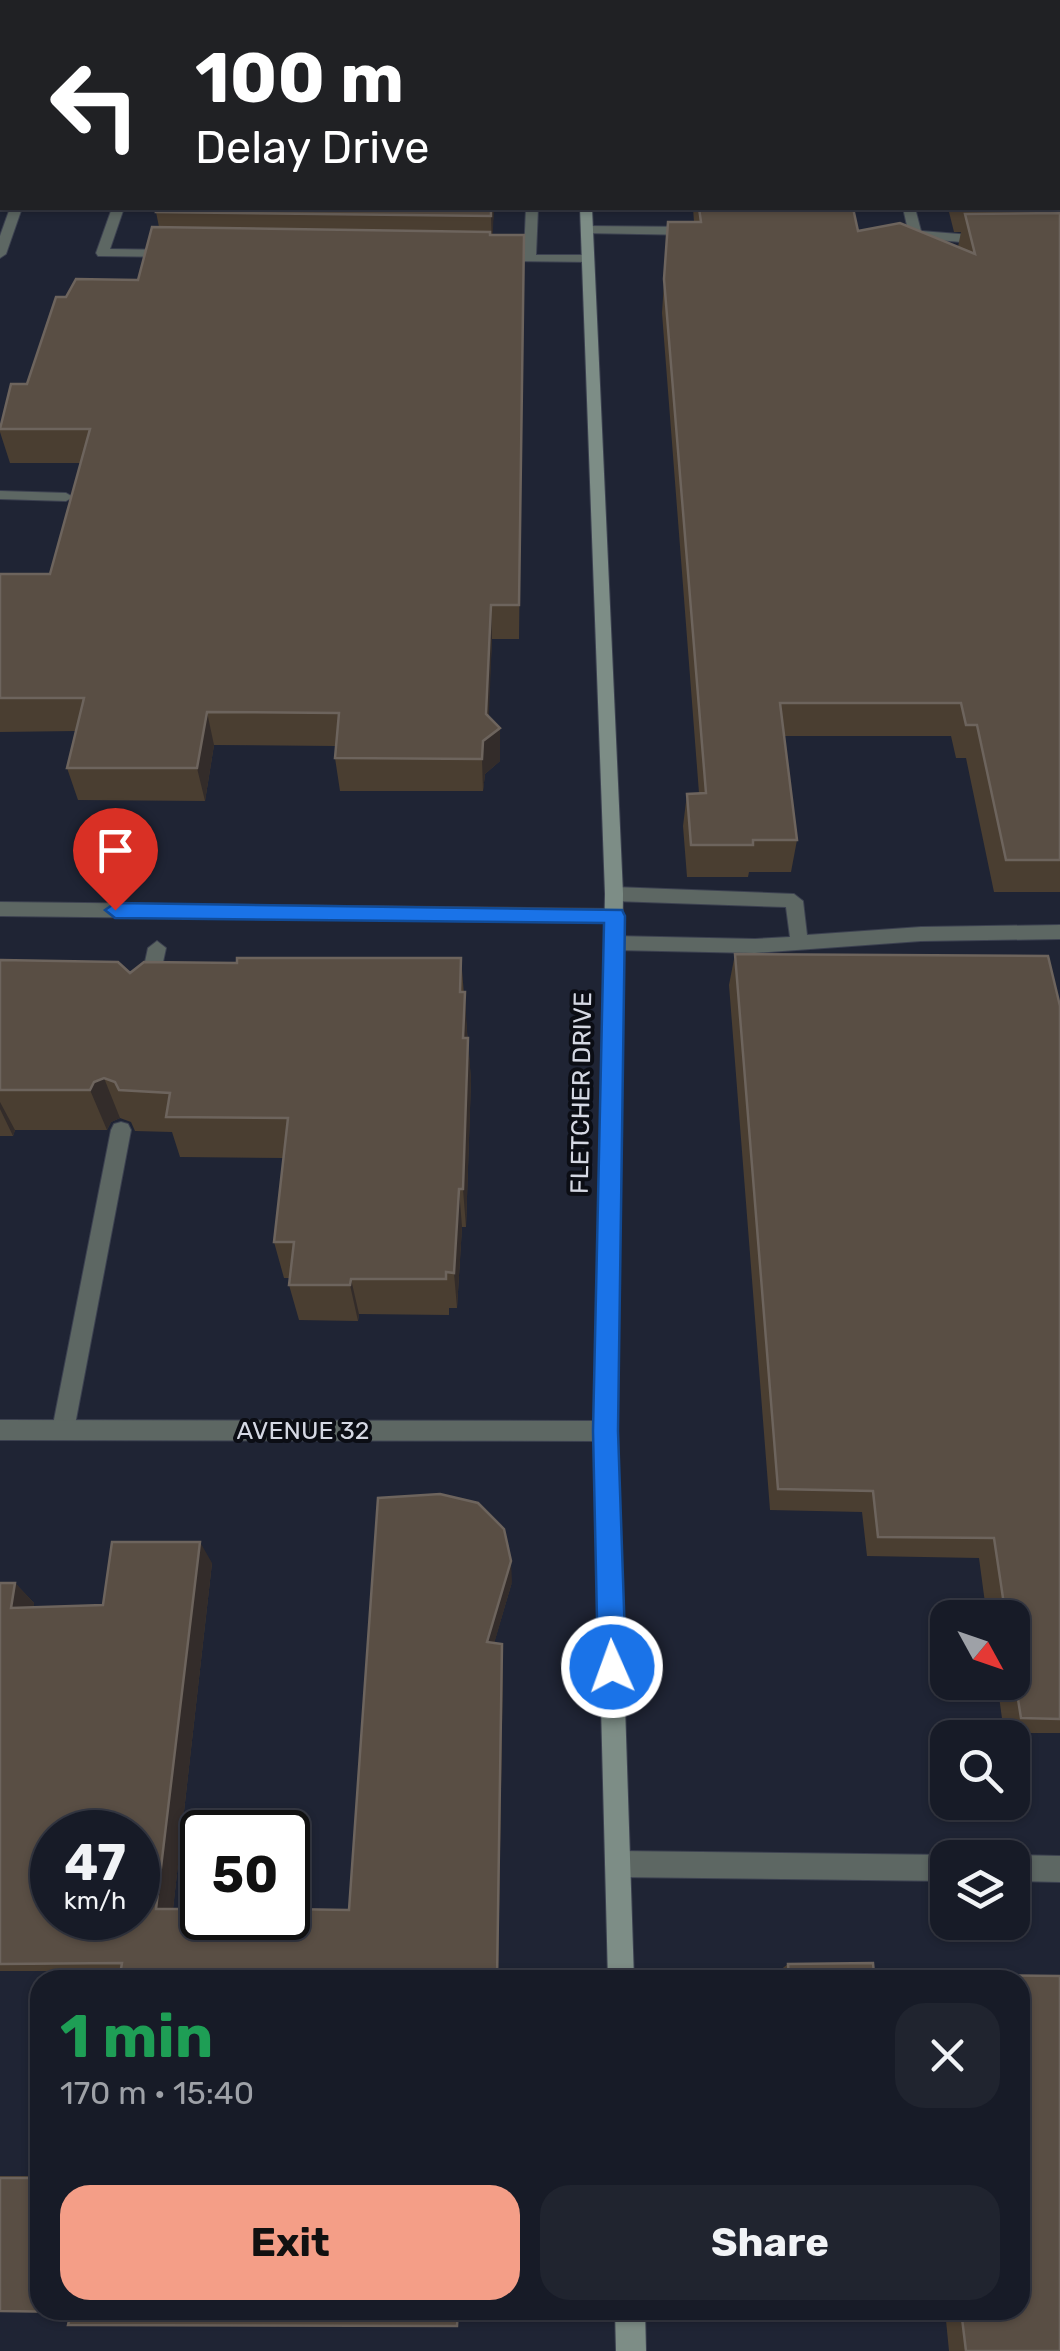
<!DOCTYPE html>
<html lang="en">
<head>
<meta charset="utf-8">
<style>
  :root { --surface:#171b27; --page:#20242f; --text:#f1f3f6; --muted:#9ea1a7; --line:#363944; --accent:#f49e87 }
  body { margin:0; font-family:Rubik,sans-serif; background:var(--page); color:var(--text); height:100vh; display:flex; flex-direction:column; font-size:38px; white-space:nowrap }
  * { box-sizing:border-box; margin:0 }
  p { font-size:32px; color:var(--muted) }
  .icon { flex:none; width:55px; height:55px; fill:none; stroke:currentColor; stroke-width:2; stroke-linecap:round; stroke-linejoin:round }
  .map { position:relative; flex:1; overflow:hidden }
  .side { position:absolute; left:30px; top:1970px; width:1000px; height:350px; display:flex; flex-direction:column; background:var(--surface); border-radius:30px; box-shadow:0 2px 8px #0004,0 0 0 2px var(--line) }
  .side>* { flex:none }
  .hud { position:absolute; left:0px; top:0px; width:1060px; height:210px; box-shadow:0 2px 8px #0004,0 0 0 2px var(--line); background:#202124; color:#fff; overflow:hidden }
  .needle { width:65px; rotate:130deg }
  .buttons { position:absolute; left:930px; top:1600px; display:grid; gap:20px }
  .buttons a { display:grid; place-items:center; width:100px; height:100px; border-radius:20px; background:var(--surface); box-shadow:0 2px 8px #0004,0 0 0 2px var(--line); font-size:50px }
  .speed { position:absolute; left:30px; top:1810px; display:flex; gap:20px; font-size:50px; font-weight:700; text-align:center }
  .speed>* { display:grid; place-content:center; width:130px; height:130px; border-radius:50%; background:var(--surface); box-shadow:0 2px 8px #0004,0 0 0 2px var(--line); line-height:1 }
  .speed small { font-size:25px; font-weight:400 }
  .speed .limit { border:5px solid #111; border-radius:15px; background:#fff; color:#111 }
  .pin { position:absolute; display:grid; place-items:center; width:85px; height:85px; color:#fff; margin:-102px -42px; border-radius:50% 50% 50% 0; rotate:-45deg; box-shadow:0 0 10px #0007 }
  .pin .icon { rotate:45deg }
  .me { position:absolute; width:110px; margin:-55px; rotate:358deg; stroke-linejoin:round; filter:drop-shadow(0 0 8px #0008) }
  .turn { display:flex; align-items:center; gap:35px; height:210px; padding:0 30px; font-size:45px }
  .turn .icon { width:130px; height:130px; stroke-width:2.5 }
  .turn b { display:block; font-size:70px; line-height:85px }
  .round { display:grid; place-items:center; flex:none; width:105px; height:105px; border-radius:30px; background:var(--page) }
  .overview { display:flex; align-items:center; justify-content:space-between; height:170px; padding:0 30px }
  h1 { font-size:60px; font-weight:700; line-height:75px; color:#1e9e55 }
  .primary-button { display:flex; gap:20px; margin-top:auto; padding:20px 30px }
  .primary-button a { flex:1; height:115px; border-radius:30px; background:var(--accent); color:#111; font-size:40px; font-weight:700; line-height:115px; text-align:center }
  .primary-button a+a { background:var(--page); color:var(--text) }
  .map>svg:first-child { display:block }
  .lines { fill:none; stroke-linecap:round; stroke-linejoin:round }
  .service-casing { stroke:#3c4150; stroke-width:2 }
  .minor-casing { stroke:#3c4150; stroke-width:2 }
  .secondary-casing { stroke:#3c4150; stroke-width:2 }
  .primary-casing { stroke:#3c4150; stroke-width:3 }
  .service { fill:#5d6763; fill-rule:evenodd }
  .minor { fill:#5d6763; fill-rule:evenodd }
  .secondary { fill:#7d8d86; fill-rule:evenodd }
  .primary { fill:#95aaa1; fill-rule:evenodd }
  .wall { fill:#4a3e31 }
  .shaded-wall { fill:#332c2a }
  .building { fill:#594e44; stroke:#6d645d; stroke-width:2.5; fill-rule:evenodd }
  .route { fill:#1a73e8; stroke:#114b97; stroke-width:2.5 }
  .labels { text-anchor:middle; dominant-baseline:central; stroke-width:8; stroke-linejoin:round; paint-order:stroke }
  .street-label { font-size:25px; fill:#d5d8e3; stroke:#0b0d14 }
</style>
</head>
<body>
<div class="map">
<svg width="1060" height="2351" viewBox="0 0 1060 2351">
  <rect width="100%" height="100%" fill="#1f2434"/>
  <g class="lines">
    <defs>
      <path id="service" d="M396,0H592L593,2H398Z
        M841,0H852L853,2H843Z
        M0,178L2,179V185L0,186Z
        M112,208H124L110,249L172,250L176,251V257L98,256L96,253Z
        M526,208H538L536,255H588L594,259L592,262L497,261L495,258L501,254H524Z
        M903,208H915L921,231L984,236L990,240L984,244L904,237L902,234L908,230Z
        M586,226L694,227L700,231L694,235L582,233V227Z
        M0,491L66,493L73,497L66,501L0,499Z
        M614,887L794,894L803,901L807,935L921,927L1060,925V939L921,941L755,953L614,950L605,943L614,936L755,939L790,937L786,907L614,901L605,894Z
        M157,941L166,948L158,985L149,992L140,985L148,948Z
        M121,1122L128,1124L131,1130L74,1430L71,1437L63,1440L55,1437L52,1430L111,1130L114,1124Z"/>
      <path id="minor" d="M10,208H22L6,254L0,258V236Z
        M0,902L615,909L624,916L615,923L0,916Z
        M0,1420L605,1421L613,1424L616,1431L613,1438L605,1441L0,1440Z
        M618,1851L948,1855L954,1858H948V1881L618,1877L609,1873L605,1864L609,1855Z
        M1012,1855L1060,1856V1882L1012,1881V1858H1006Z"/>
      <path id="secondary" d="M582,0H592L593,2H583Z
        M580,208H592L623,894L616,1431L634,1980H608L594,1431L605,894Z
        M615,2310H645L646,2351H616Z"/>
      <path id="primary" d="M0,120H2V128H0Z
        M1058,124H1060V132H1058Z"/>
    </defs>
    <use href="#service" class="service-casing"/>
    <use href="#minor" class="minor-casing"/>
    <use href="#secondary" class="secondary-casing"/>
    <use href="#primary" class="primary-casing"/>
    <use href="#service" class="service"/>
    <use href="#minor" class="minor"/>
    <use href="#secondary" class="secondary"/>
    <use href="#primary" class="primary"/>
  </g>
  <path class="wall" d="M871,0H958L959,2H871Z
    M1058,133H1060V892H994L966,758H956L951,736H784L797,840L791,872H749L748,877H687L683,826L687,794L699,793L662,313L668,222H694L693,208H853L858,231L958,247L961,232H954L948,208H1058Z
    M494,208L492,235H524L519,639H492L488,716L500,761L485,774L483,791H340L335,758L336,746L214,745L205,801L78,800L67,768L76,731L0,732V574H50L81,463H10L0,432V425L27,384L66,297L138,280L159,227L156,212Z
    M735,954L1060,1006V1733H1004L997,1682H1012V1618H987L979,1558L867,1556L862,1512L770,1510L729,985Z
    M461,958L471,1080L466,1227H462L457,1308H449V1315L359,1314L358,1321L299,1320L289,1285L290,1278H284L274,1242L284,1158L180,1157L172,1132L135,1131L131,1122L120,1118L111,1122L107,1130H15L13,1136H0V960L130,973L237,963Z
    M212,1563L173,1909L349,1910L512,1582L494,1643L502,1644L503,1662L498,1980L120,1971H0V1583H15L34,1603L33,1607L103,1605Z
    M873,1963L874,1974L1060,1976V2351H949L945,2310H1020V1980H779V1971L788,1964Z
    M0,2176H40V2310H461V2317L0,2311Z"/>
  <path class="shaded-wall" d="M491,208H494L492,250L491,216Z
    M491,605L492,639L488,738L500,728V761L485,774L483,791L482,759L486,714Z
    M207,712L214,745L205,801L197,768Z
    M465,992L467,1034L466,1080L463,1038Z
    M468,1038L471,1080L466,1227L463,1189Z
    M104,1078L120,1118L111,1122L107,1130L90,1090L94,1082Z
    M0,1102L15,1130L13,1136L0,1109Z
    M459,1189L462,1227L457,1308L454,1273Z
    M351,1279L359,1314L358,1321L350,1285Z
    M200,1542L212,1563L172,1918L156,1909Z
    M511,1561L512,1582L489,1661L487,1642Z
    M15,1583L34,1603L30,1628L11,1608Z
    M502,1644L503,1662L498,1980H497Z"/>
  <path class="building" d="M887,0H958L959,2H887Z
    M1058,133H1060V198H1058Z
    M157,208H491V216L156,212Z
    M699,208H853L858,231L900,223L975,254L965,214L1060,213V860H1006L977,725H966L961,703H780L797,840H753V845H691L687,794L706,793L664,279L668,222H701Z
    M152,227L490,232V235H524L519,605H491L486,714L500,728L483,741L482,759L335,758L339,713L207,712L197,768H67L84,698H0V574H50L90,429H0L11,384H27L56,297H66L76,279L138,280Z
    M735,954L1048,956L1060,1006V1719L1021,1718L1012,1662V1618H1006L994,1538L878,1537L873,1491L778,1489Z
    M237,958H461L460,992H465L463,1038H468L463,1189H459L454,1273L446,1272V1279H351L350,1285H289L294,1242H274L288,1118L166,1117L170,1093L119,1090L115,1082L104,1078L94,1082L90,1090H0V960L118,962L130,973L144,962L237,963Z
    M440,1494L478,1503L504,1529L511,1561L487,1642L502,1644L497,1980H119L122,1963L0,1964V1583H15L11,1608L103,1605L112,1542H200L156,1909H202V1918H288V1909L349,1910L378,1498ZM52,1832H138V1918H52Z
    M873,1963L874,1974L1060,1976V2351H966L961,2310H1020V1980H789L788,1964Z
    M0,2178H40V2310H458L457,2326L68,2325L71,2312L0,2311Z"/>
  <path class="route" d="M115,903L622,910L625,916L618,1431L626,1667L622,1677L612,1681L602,1677L598,1667L593,1431L604,923L115,918L105,910Z"/>
  <g class="labels">
    <g class="street-label">
      <text transform="translate(581 1093) rotate(-89)">FLETCHER DRIVE</text>
      <text x="303" y="1430">AVENUE 32</text>
    </g>
  </g>
</svg>
<div class="buttons">
<a><svg class="needle" viewBox="-14 -14 28 28"><path d="M0-13l5 13h-10z" fill="#e53935"/><path d="M0 13l5-13h-10z" fill="#9ea1a7"/></svg></a>
<a><svg class="icon" aria-label="search" viewBox="0 0 24 24"><circle cx="10" cy="10" r="6"/><path d="M15 15l6 6"/></svg></a>
<a><svg class="icon" aria-label="layers" viewBox="0 0 24 24"><path d="M12 4l9 5-9 5-9-5zM3 14l9 5 9-5"/></svg></a>
</div>
<div class="speed"><div>47<small>km/h</small></div><div class="limit">50</div></div>
<div class="pin" style="left:115px;top:910px;background:#d93025"><svg class="icon" aria-label="arrive" viewBox="0 0 24 24"><path d="M6 21V4h12l-3 4 3 4H6"/></svg></div>
<svg class="me" style="left:612px;top:1667px" viewBox="-20 -20 40 40"><circle r="17" fill="#1a73e8" stroke="#fff" stroke-width="3"/><path d="M0-11L8 9 0 5-8 9z" fill="#fff"/></svg>
<div class="hud">
<div class="turn"><svg class="icon" aria-label="left" viewBox="0 0 24 24"><path d="M17 20v-9H6M10 6l-5 5 5 5"/></svg><div><b>100 m</b>Delay Drive</div></div>
</div>
<section class="side">
<div class="overview"><div><h1>1 min</h1><p>170 m · 15:40</p></div><a class="round"><svg class="icon" aria-label="close" viewBox="0 0 24 24"><path d="M6 6l12 12M18 6L6 18"/></svg></a></div>
<div class="primary-button"><a>Exit</a><a>Share</a></div>
</section>
</div>
</body>
</html>
